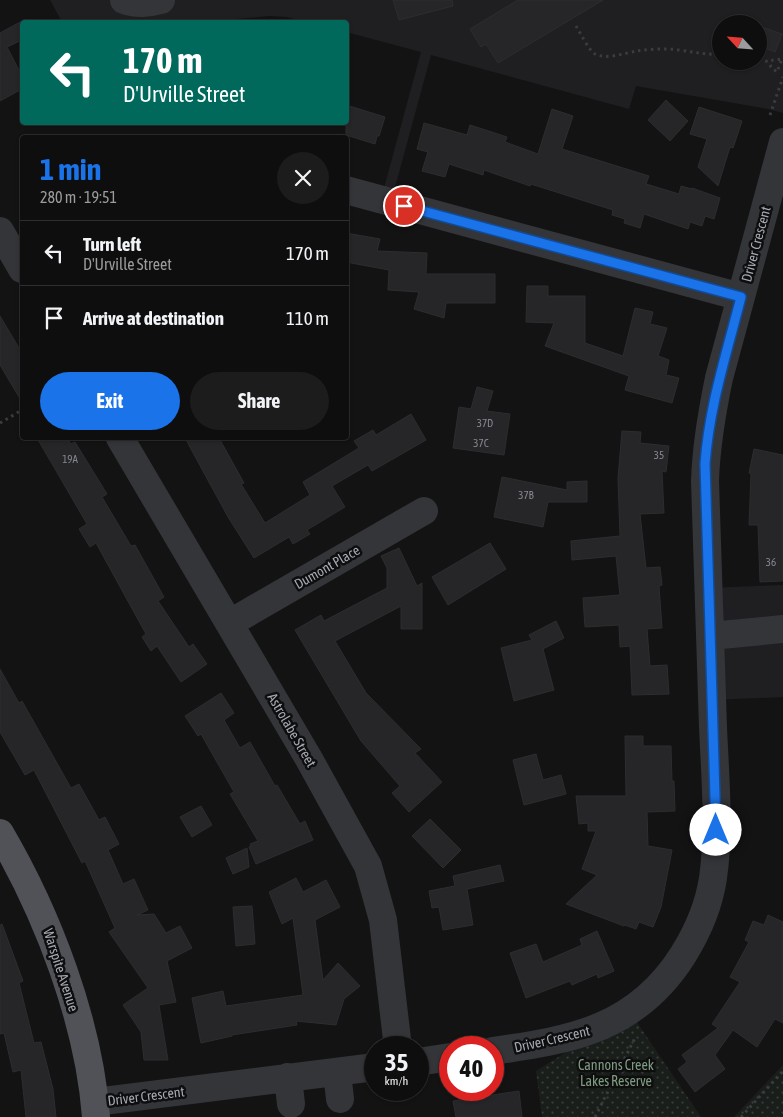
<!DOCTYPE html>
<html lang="en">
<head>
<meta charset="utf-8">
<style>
  :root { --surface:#0e0e0f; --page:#1c1c1d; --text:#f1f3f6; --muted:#9b9c9e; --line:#2e2e2f; --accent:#1a73e8 }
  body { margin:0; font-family:"Asap Condensed",sans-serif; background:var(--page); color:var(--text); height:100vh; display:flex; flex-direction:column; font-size:19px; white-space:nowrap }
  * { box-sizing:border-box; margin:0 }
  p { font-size:16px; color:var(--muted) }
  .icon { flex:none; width:28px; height:28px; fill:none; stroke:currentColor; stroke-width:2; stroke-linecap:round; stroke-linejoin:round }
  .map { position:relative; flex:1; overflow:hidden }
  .panel { position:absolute; left:20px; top:135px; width:329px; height:305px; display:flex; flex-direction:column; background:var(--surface); border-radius:5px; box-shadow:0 1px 4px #0004,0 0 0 1px var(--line) }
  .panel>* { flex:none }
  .top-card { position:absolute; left:20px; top:20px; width:329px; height:105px; border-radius:5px; box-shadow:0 1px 4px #0004,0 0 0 1px var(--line); background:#00695c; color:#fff; overflow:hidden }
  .needle { width:32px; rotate:296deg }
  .fabs { position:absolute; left:712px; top:15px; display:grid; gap:10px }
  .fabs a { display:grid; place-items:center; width:55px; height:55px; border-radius:50%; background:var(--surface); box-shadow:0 1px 4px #0004,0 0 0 1px var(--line); font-size:25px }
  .speed { position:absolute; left:364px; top:1036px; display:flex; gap:10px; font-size:25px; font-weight:700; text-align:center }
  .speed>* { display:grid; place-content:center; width:65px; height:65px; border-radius:50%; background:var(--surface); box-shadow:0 1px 4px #0004,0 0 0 1px var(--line); line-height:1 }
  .speed small { font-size:12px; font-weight:400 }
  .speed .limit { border:8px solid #d22; background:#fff; color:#111 }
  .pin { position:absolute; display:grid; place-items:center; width:42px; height:42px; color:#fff; margin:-21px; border:2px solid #fff; border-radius:50%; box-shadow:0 1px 5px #0007 }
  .me { position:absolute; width:55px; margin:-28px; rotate:0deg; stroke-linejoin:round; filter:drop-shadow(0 0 4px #0008) }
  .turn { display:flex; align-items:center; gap:18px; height:105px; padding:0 20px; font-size:22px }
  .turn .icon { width:65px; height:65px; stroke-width:2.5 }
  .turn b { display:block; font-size:35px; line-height:42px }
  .round { display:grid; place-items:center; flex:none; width:52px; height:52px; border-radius:26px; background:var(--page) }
  .overview { display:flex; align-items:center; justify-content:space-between; height:85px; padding:0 20px }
  h1 { font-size:30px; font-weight:700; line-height:38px; color:var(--accent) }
  .cta { display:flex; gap:10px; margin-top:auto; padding:10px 20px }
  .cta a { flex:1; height:58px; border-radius:30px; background:var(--accent); color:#fff; font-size:20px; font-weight:700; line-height:58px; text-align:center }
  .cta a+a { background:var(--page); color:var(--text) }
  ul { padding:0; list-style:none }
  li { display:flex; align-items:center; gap:15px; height:65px; padding:0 20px; border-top:1px solid var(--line) }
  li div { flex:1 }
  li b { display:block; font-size:19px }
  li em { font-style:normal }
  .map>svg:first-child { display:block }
  .built { fill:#1f1f21; fill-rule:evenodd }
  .grass { fill:url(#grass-dots) }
  .building { fill:#262628; stroke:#2d2d30 }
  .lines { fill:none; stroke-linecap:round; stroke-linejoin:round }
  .path { stroke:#3a3c40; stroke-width:3; stroke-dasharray:2.5 4; stroke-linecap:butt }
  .minor { stroke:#343539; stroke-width:28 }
  .major { stroke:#515257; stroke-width:28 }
  .route-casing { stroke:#114b97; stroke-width:12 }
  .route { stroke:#1a73e8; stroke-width:9 }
  .labels { text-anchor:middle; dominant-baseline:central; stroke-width:5; stroke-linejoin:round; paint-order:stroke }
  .number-label { font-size:11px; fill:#858890 }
  .street-label { font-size:14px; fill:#a6a9b3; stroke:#0e0e0f }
  .park-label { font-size:14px; fill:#7f9c82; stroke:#0e0e0f }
</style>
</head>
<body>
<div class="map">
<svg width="783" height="1117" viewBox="0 0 783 1117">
  <defs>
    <pattern id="grass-dots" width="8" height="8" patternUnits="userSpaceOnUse" patternTransform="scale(1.25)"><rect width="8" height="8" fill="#1a1e1b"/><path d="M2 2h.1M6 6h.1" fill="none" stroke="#383c3a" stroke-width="1.8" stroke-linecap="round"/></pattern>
  </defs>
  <rect width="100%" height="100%" fill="#131314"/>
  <path class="built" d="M50,0H783V113L768,109L636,86L629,109L431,55L391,202L381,199L421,52L346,32V22H307L286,17L269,16L204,22H62ZM721,24H759V61H721Z
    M783,585V697L712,700L709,588Z"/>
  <path class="grass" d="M630,1012L701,1117H542L536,1071Z
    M783,1065V1117H734Z"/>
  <path class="building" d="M393,0H452L453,6L399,20Z
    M518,0H603L498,63L486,44L481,47L470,29Z
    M22,21V40L7,47L22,76V89L0,101V33Z
    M759,26L782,34L775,52L759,46Z
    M666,100L688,121L670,141L648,120Z
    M346,105L385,117L379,136H377L375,144L346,135Z
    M699,107L742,121L733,148L730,147L718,186L698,167L707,139L690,134Z
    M552,109L573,116L562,149L649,176L646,184L679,194L681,186L692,189V188L720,198L714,219L705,216L702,226L690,222L688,229L644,214L640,228L624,223L625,219L612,215L613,210L531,184L530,186L484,170L483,175L449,164L445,177L422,171L428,152L417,149L424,123L467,135L470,125L507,137L505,142L538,154Z
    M346,233L380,239L377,251L427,253L426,274H495V303H446L444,318L414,309L419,292L388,290L389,270L346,262Z
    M527,286H548V296H585V343L623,356L635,308L653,312L650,324L667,328L658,356L669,360L666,375L679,378L672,403L625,390L629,376L545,346L554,323L526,322Z
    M0,316L22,353V402L0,365Z
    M477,387L493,391L487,411L510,414L504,455L453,448L459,407L471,409Z
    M411,414L426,440L372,471L368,465L332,486L345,507L307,530L310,534L293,544L289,537L254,558L228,517L185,438H219L244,483L241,484L265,523L310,495L303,482L359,448L354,441L373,430L376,435Z
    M622,431L641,432L640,443L669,446L666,472L662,471L664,513L640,514L646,568L660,567L662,585L659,586L662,628L647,629L650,666L667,665L669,694L632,695L630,646L620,647L619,625L585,627L583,598L620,595L616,556L572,560L571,541L620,536L618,478Z
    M37,438H67L71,444L75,442L107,494L102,497L131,546L135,545L164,597L158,601L189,647L193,644L207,664L181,682L157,646L151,651L142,637L146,634L96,543L90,547L79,529L87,524Z
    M754,449L783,455V581L760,582L758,525H749L751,474L749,473Z
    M502,477L567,490V482L587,481V502H548L543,527L494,517Z
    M490,543L506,569L448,605L432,577Z
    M399,548L417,586L422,583V629H401V606L335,641L366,693L421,749L415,753L442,782L409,812L392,793L400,786L361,741L295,630L321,615L324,621L387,588V568L381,556Z
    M556,621L564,638L543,649L554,690L514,701L501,648L532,640L529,635Z
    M0,669L19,703L22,701L71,788L79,784L99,820L105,817L119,844L108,850L123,884L134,879L148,910L137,915L154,914L166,933L180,926L192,948L167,961L176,1002L159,1005L168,1060H144L141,1032L123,1005L148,988L109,932L115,928L85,861L82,863L34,770L25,775L0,732Z
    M221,693L234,713L224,720L240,748L250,742L275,786L277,785L300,824L305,821L313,840L256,864L249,847L251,846L250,844L258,841L230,794L234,792L201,734L198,736L185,716Z
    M625,736H643V746H671L672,781H674L675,811L647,812L648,846L672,850L661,907L653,927L639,922L636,929L625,925L624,926L566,904L597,875L582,869L596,831H588V823L579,824L576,796H626Z
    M536,754L543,780L561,775L566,794L524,805L513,760Z
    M201,806L212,825L192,837L180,817Z
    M430,819L461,850L443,868L412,836Z
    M247,848L249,867L233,874L226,858Z
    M500,865L504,881L467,889L473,925L443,930L439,907L432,908L429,891L455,886L453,876Z
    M296,878L303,892L326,880L340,907L315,920L323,980L338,963L360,986L344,999L336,1025L296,1021L297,1025L232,1035V1036L201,1043L192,998L223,991L226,1006L303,995L293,918L282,924L269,892Z
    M252,906L255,944L236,946L233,907Z
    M768,915L783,922V1023L775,1019L757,1047L733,1030L715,1055L725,1069L695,1092L678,1069L687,1062L682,1055L718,1028L712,1024L740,982L730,977L749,942L745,940L753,921L764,925Z
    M2,924L23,981L19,983L34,1043L41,1042L53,1089L56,1117H26L21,1070L13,1072L4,1033L0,1034V925Z
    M597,931L614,971L598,978L597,974L572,985L570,981L526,998L510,953L536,944L543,962L582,945L580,939Z
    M519,1091L522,1117H456L453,1101Z"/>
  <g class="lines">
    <path class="path" d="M576,26C580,32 589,51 595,54C607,60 624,53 637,51C650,49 666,48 679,50C694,52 706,55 721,54
      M759,59L769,62L773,60L782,59L777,72L771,67L769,62
      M770,115L783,77
      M0,423L22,410
      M595,1117L635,1038
      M741,1117L783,1071"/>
    <path class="minor" d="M124,0C137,5 149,3 161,0
      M346,190L741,297
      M0,231L22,269
      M120,438L309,759L368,866L383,920L398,1048
      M230,623L424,511
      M711,636L783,629
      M492,1051C573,1040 637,1028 683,955C698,931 709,905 713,878C720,829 715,775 713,727C710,645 707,563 705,481C706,446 712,412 719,378L783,142
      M418,1062L450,1057
      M337,1072L340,1099
      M288,1077L291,1104
      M95,1102L375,1067"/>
    <path class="major" d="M0,833C48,915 89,1022 96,1117"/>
  </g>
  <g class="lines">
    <defs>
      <path id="route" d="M404,206L741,297C727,352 709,407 705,464L716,830"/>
    </defs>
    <use href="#route" class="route-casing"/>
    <use href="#route" class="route"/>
  </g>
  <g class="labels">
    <g class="number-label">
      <text x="485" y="423">37D</text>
      <text x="481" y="443">37C</text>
      <text x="659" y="455">35</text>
      <text x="70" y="459">19A</text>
      <text x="526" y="495">37B</text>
      <text x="771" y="562">36</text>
    </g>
    <g class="street-label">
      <text transform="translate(756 244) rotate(-75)">Driver Crescent</text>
      <text transform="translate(327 567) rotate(-30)">Dumont Place</text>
      <text transform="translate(292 730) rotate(60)">Astrolabe Street</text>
      <text transform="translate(61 970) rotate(72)">Warspite Avenue</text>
      <text transform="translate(552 1039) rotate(-13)">Driver Crescent</text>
      <text transform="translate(146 1096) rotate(-7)">Driver Crescent</text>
    </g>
    <g class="park-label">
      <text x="616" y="1065">Cannons Creek<tspan x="616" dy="16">Lakes Reserve</tspan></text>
    </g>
  </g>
</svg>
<div class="fabs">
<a><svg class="needle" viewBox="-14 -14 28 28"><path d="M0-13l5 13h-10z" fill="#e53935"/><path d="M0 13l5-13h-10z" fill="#9b9c9e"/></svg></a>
</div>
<div class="speed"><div>35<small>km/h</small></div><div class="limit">40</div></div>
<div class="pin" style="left:404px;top:206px;background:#d93025"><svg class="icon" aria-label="arrive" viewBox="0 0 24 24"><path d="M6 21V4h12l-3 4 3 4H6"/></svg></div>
<svg class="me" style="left:716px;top:830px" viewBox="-20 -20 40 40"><circle r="19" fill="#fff"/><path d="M0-13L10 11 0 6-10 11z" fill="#1a73e8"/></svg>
<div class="top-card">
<div class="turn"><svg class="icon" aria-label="left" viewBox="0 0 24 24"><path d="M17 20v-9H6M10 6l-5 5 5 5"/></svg><div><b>170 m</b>D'Urville Street</div></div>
</div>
<section class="panel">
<div class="overview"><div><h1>1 min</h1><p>280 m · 19:51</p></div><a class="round"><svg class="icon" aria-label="close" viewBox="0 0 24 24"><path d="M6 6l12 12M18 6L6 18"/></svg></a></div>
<ul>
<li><svg class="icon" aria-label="left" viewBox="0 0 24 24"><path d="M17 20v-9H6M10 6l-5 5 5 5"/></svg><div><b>Turn left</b><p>D'Urville Street</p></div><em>170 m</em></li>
<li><svg class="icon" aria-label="arrive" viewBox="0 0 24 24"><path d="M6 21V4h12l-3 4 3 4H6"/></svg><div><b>Arrive at destination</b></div><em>110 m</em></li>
</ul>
<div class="cta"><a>Exit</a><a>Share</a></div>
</section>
</div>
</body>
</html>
